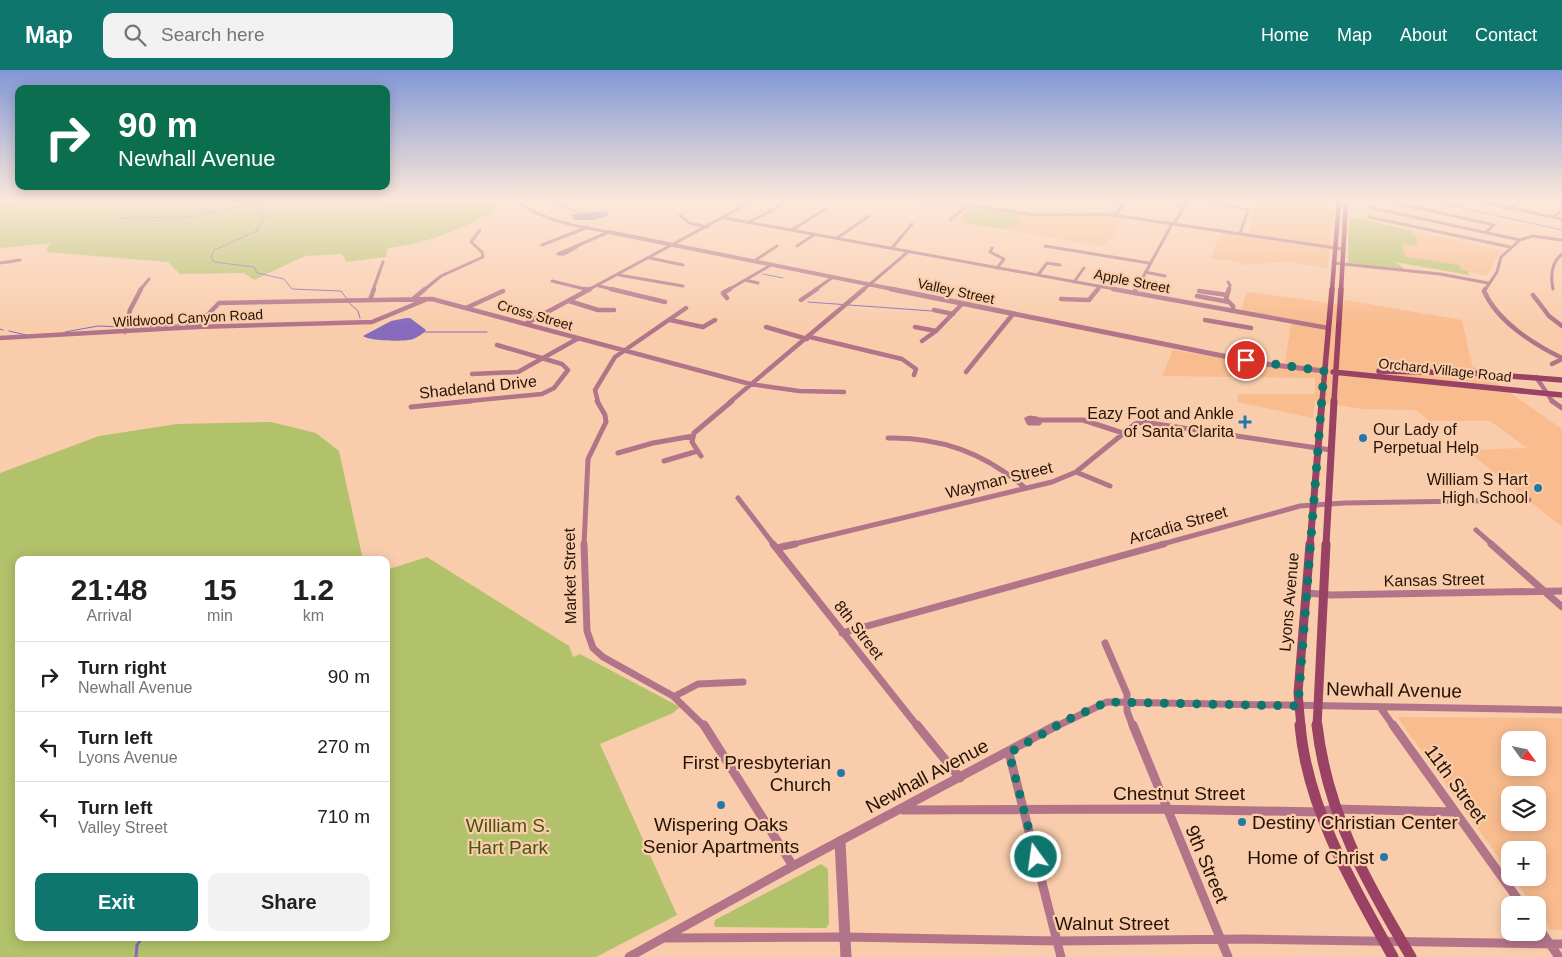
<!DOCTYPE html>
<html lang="en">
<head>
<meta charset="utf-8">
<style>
  :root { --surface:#fff; --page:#f2f2f2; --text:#202124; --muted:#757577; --line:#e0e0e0; --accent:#0f766e }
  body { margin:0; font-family:Arial,sans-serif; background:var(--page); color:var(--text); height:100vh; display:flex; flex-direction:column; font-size:19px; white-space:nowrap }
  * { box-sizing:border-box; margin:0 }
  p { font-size:16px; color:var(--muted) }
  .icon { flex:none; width:28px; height:28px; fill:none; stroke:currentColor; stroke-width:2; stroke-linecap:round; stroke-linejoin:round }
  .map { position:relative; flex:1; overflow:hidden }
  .panel { position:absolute; left:15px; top:486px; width:375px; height:385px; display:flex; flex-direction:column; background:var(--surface); border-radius:10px; box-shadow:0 2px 12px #0003 }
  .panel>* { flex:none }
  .top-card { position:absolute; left:15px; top:15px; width:375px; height:105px; border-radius:10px; box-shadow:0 2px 12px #0003; background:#0b6e4f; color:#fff; overflow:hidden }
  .needle { width:32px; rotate:123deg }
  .fabs { position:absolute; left:1501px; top:661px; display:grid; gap:10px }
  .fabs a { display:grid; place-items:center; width:45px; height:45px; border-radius:10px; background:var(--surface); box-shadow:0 2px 12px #0003; font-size:25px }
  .pin { position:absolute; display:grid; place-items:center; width:42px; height:42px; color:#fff; margin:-21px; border:2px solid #fff; border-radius:50%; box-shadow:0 1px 5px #0007 }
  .me { position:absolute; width:55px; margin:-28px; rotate:346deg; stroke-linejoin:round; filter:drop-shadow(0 0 4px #0008) }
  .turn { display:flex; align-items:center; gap:18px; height:105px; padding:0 20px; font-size:22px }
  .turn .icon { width:65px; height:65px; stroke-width:2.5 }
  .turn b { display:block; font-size:35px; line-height:42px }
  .eta { display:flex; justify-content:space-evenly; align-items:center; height:85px; text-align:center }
  .eta b { font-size:30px; font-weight:800; line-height:35px }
  .action { display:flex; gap:10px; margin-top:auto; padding:10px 20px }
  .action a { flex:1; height:58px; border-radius:10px; background:var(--accent); color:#fff; font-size:20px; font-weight:800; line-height:58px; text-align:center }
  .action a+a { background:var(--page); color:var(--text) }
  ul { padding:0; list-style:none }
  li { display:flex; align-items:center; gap:15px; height:70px; padding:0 20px; border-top:1px solid var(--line) }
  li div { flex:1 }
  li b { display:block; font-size:19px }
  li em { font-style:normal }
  header { display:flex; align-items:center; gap:30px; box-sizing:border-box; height:70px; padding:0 25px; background:var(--accent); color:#fff }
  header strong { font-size:24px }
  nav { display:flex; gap:28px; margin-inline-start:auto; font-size:18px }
  .search { width:350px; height:45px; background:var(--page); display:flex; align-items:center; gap:12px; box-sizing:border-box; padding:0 18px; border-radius:10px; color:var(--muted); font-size:19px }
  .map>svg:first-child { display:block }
  .built { fill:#f9bc8f; fill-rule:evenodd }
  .green { fill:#b2c26a }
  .water { fill:#866bbc }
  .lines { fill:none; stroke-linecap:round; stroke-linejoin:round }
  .stream-far1 { stroke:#866bbc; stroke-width:1 }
  .stream { stroke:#866bbc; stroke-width:3 }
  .minor-far4 { stroke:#b27489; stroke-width:3 }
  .minor-far3 { stroke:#b27489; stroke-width:4.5 }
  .minor-far2 { stroke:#b27489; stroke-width:5 }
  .minor-far1 { stroke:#b27489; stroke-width:7 }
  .minor { stroke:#b27489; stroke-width:9 }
  .tertiary-far2 { stroke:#b27489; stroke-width:4 }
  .tertiary-far1 { stroke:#b27489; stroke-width:5 }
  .tertiary { stroke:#b27489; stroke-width:11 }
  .secondary-far4 { stroke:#9a4264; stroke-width:4.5 }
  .secondary-far3 { stroke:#9a4264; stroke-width:5.5 }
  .secondary-far2 { stroke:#9a4264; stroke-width:7 }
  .secondary-far1 { stroke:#9a4264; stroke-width:9 }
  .secondary { stroke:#9a4264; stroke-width:11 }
  .route { stroke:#0f766e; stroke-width:9; stroke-dasharray:0 16.2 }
  .poi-dot { fill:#2279a8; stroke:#f9cdac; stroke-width:2 }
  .labels { text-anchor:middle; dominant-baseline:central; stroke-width:4.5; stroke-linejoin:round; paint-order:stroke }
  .far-street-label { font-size:14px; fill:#261304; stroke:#f9cdac }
  .street-label { font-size:16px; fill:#261304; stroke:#f9cdac }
  .poi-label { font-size:16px; fill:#261304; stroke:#f9cdac; text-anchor:end }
  .near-street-label { font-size:19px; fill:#261304; stroke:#f9cdac }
  .near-poi-label { font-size:19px; fill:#261304; stroke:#f9cdac; text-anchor:end }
  .near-park-label { font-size:19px; fill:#4a540e; stroke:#f9cdac }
</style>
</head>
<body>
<header>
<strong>Map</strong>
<div class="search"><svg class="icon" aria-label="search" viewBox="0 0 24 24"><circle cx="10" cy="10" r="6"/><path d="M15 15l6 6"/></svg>Search here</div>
<nav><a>Home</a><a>Map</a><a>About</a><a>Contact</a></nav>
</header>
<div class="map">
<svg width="1562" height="887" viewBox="0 0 1562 887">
  <rect width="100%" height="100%" fill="#f9cdac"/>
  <path class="built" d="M1258,131H1334L1328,198L1286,192L1242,195L1237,192L1211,188L1221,163L1248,164Z
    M973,137L1031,146L1101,145L1126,148L1111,169H1108L1103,176L954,152Z
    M1414,161L1501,180L1487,206L1461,200L1460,195L1407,187L1404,183L1403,174L1417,175L1410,165Z
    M1247,222L1344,235L1345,230L1462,250L1472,296L1562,359V457L1466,380L1527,378L1490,351H1429L1416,340L1361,339L1315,331L1313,348L1237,332L1238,324H1315V308L1162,306L1173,280L1287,299L1285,291L1292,249L1241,240Z
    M1397,647L1562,648V860H1551L1538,842V835H1533L1513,808H1538V780H1510V803ZM1510,670H1538V698H1510ZM1510,725H1538V752H1510Z"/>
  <path class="green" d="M0,131H498V139C465,158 427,174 388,178L386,187L346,192L342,184L305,186L254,210L244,203L180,204L168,192L46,182L50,173L0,178Z
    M972,138L1019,145L1016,148L1022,149L1013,158L1006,157L1003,159L965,153L961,147Z
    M1349,147L1414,161L1410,164L1416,166L1417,176L1403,174L1404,183L1407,187L1460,195L1461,200L1468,201L1469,205L1395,192L1406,200L1348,193Z
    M271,352L316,363L339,381L363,490H19V868H386V500L427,487L569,576L573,587L580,584L680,637L673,643L600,674L677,845L596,887H0V403L99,366L177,354Z
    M821,794L828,799L829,854L826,858L716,857L714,855L715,850Z"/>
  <path class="water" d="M608,141L607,146L593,150H575L570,144Z
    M406,248H410L426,260C423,264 418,267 413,269C406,272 368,271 363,266L391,251Z"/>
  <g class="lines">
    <path class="stream-far1" d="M241,131L267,145L256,160H259L214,180L211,187L214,192L254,197L257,203L284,209L292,219L341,221L347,229
      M549,131L581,143
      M1431,131L1562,160
      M252,136L269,131
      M120,148L190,147L247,135
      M763,204L783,208
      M347,231L358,241L360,248
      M808,232L932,241
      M128,258L193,254
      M0,259L3,260
      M9,261L26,265
      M65,262L98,256L122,257
      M423,262H487"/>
    <path class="stream" d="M136,887L137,875L142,868"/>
    <path class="minor-far4" d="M518,131C544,152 577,156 609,162
      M912,131L954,133L1036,145L1106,144L1342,179
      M1107,131L1124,134
      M1157,131L1158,133
      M1208,131L1248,140L1240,164
      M1387,131L1494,155L1486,162
      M1477,131L1562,149
      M1368,137L1520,170
      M1512,139L1519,131
      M680,145L689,153L708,157
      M1115,145L1126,131
      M1369,147L1510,177
      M1553,147L1561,141L1562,136L1559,131
      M725,148L1120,220
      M950,150L974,131
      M749,152L780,136L783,131
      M1174,154L1187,131
      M792,160L827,138
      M837,168L869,146
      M542,175L588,157
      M797,176L815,164
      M1045,176L1149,193
      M577,177L564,184H558L609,162
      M892,178L912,154
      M992,178L990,182L1004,189L997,198
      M650,188L683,195
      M754,191L777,176
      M0,193L20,190L8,192
      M1333,193L1440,204L1488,213
      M1145,202L1165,206
      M619,205L683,216
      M1038,205L1047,193L1060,195
      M745,210L758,213
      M552,211L589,220
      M1074,212L1084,198
      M1228,212L1230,215L1229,220
      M599,216L616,220
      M1553,219C1550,205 1551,193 1562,184
      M140,220L149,209
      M373,220L383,192
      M424,220L441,206L483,187L482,182L471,172L480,160
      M588,220L753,131
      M728,220L771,195
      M815,220L833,207
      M863,220L909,181
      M1097,220L1100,217
      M1136,220L1172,154
      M1485,220L1497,202L1501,187L1520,170L1533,166L1562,170"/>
    <path class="minor-far3" d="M584,219L589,220
      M611,219L665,232
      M1113,219L1328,258
      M1229,219L1226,229L1233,236V241
      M1485,219L1484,221C1497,251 1533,274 1562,288
      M1199,221L1227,225
      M1134,223L1136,219
      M1533,225L1549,246L1562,256
      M1197,226L1229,232
      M727,228L723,223L730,219
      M413,229L425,219
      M1061,229L1089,230L1098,219
      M370,230L374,219
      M801,230L817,219
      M569,231L598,240H614
      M466,238L503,221
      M934,240L953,244
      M670,250L703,257L715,250
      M1205,250L1251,258
      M525,254L590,219
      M196,257L219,233L432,229L750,314L799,321L844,322
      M766,257L807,269
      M915,257L936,261
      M125,262L130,240L141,219
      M810,267L902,289L916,299L914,305
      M0,268L196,257L372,252L425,230
      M922,271L936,261L962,234
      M1552,294L1562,289
      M966,302L1013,244
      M472,304L518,302L577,269
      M1536,307L1553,332
      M459,332L542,324L554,318L568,300L562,294L497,275
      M598,332L595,320L615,287L686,238
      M730,332L864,219"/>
    <path class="minor-far2" d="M1552,331L1562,338
      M411,337L471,331
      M1030,348L1037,349L1039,353H1029L1027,349Z
      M1039,350H1083L1123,363
      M888,368C941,367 984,383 1024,417
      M618,383L653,373L693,366
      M701,386L692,372L694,363L732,331
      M664,391L698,381
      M1076,402L1110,416
      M738,428L774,475
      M1476,460L1493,475
      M584,475L588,389L606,352L605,345L597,331
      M790,475L1052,412L1076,402L1135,354L1143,352L1331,380
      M1159,475L1300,436L1345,433L1529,430"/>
    <path class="minor-far1" d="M584,474L587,561L593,578L603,587L673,626L705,657
      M773,474L918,657
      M1491,474L1562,537
      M777,478L795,474
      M1307,523L1331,525L1562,521
      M842,563L1164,474
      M1105,573L1127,624V641L1133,657
      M675,626L698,614L743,612
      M1380,637L1394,657
      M1055,657L1107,632L1562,640"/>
    <path class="minor" d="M704,655L793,796
      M917,655L960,708
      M1133,655L1228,887
      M1393,655L1522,835
      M1009,683L1061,887
      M903,740L1155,739L1320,742L1335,739L1455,742
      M1538,857L1559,887
      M665,868L845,867L1057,871L1246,869L1562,874
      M629,887L793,796L1057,655"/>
    <path class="tertiary-far2" d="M609,162L897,220"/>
    <path class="tertiary-far1" d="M891,219L1258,293L1324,301"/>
    <path class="tertiary" d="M840,772L846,887"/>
    <path class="secondary-far4" d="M1332,220L1339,131
      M1341,220L1346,131"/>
    <path class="secondary-far3" d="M1379,301L1470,303L1562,310
      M1333,302L1562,325
      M1322,332L1332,219
      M1334,332L1341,219"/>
    <path class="secondary-far2" d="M1310,475L1322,331
      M1326,475L1334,331"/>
    <path class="secondary-far1" d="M1301,657L1298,623L1310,474
      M1317,657L1326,474"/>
    <path class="secondary" d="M1300,655C1307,738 1353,816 1393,887
      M1317,655C1327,743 1366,812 1411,887"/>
  </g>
  <linearGradient id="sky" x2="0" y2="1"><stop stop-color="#8197d6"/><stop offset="0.51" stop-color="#fce8da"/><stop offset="1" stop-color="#fce8da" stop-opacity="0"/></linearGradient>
  <rect width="1562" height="255" fill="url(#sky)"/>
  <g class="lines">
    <path class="route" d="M1036,787L1009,683L1067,650L1107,632L1298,636L1324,301L1246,290"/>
  </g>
  <g class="poi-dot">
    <path d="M1242.5 344.5h5v5h5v5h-5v5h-5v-5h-5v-5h5z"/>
    <circle cx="1363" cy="368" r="5"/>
    <circle cx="1538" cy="418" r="5"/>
    <circle cx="841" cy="703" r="5"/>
    <circle cx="721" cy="735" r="5"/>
    <circle cx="1242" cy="752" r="5"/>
    <circle cx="1384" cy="787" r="5"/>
  </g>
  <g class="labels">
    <g class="far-street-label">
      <text transform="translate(1132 211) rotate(11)">Apple Street</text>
      <text transform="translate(956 221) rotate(12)">Valley Street</text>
      <text transform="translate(535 245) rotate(16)">Cross Street</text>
      <text transform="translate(188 248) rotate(-3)">Wildwood Canyon Road</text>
      <text transform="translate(1445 300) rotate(6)">Orchard Village Road</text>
    </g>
    <g class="street-label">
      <text transform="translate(478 317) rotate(-6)">Shadeland Drive</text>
      <text transform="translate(999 410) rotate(-14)">Wayman Street</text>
      <text transform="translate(1178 455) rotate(-16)">Arcadia Street</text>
      <text transform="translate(570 506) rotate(-91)">Market Street</text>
      <text transform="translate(1434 510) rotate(-1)">Kansas Street</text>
      <text transform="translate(1289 532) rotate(-85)">Lyons Avenue</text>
      <text transform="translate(859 560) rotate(52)">8th Street</text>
    </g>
    <g class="poi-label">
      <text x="1234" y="343">Eazy Foot and Ankle<tspan x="1234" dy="18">of Santa Clarita</tspan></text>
      <text x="1373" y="359" text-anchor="start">Our Lady of<tspan x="1373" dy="18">Perpetual Help</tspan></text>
      <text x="1528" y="409">William S Hart<tspan x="1528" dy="18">High School</tspan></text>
    </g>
    <g class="near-street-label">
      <text transform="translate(1394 620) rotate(1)">Newhall Avenue</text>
      <text transform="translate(927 706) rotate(-28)">Newhall Avenue</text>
      <text transform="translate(1456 714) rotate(54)">11th Street</text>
      <text x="1179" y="723">Chestnut Street</text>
      <text transform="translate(1207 794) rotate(67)">9th Street</text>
      <text x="1112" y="853">Walnut Street</text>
    </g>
    <g class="near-poi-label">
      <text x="831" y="692">First Presbyterian<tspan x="831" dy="22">Church</tspan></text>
      <text x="1252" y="752" text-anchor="start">Destiny Christian Center</text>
      <text x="721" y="754" text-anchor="middle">Wispering Oaks<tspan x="721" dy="22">Senior Apartments</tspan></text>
      <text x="1374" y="787">Home of Christ</text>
    </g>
    <g class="near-park-label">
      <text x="508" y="755">William S.<tspan x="508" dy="22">Hart Park</tspan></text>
    </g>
  </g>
</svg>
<div class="fabs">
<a><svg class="needle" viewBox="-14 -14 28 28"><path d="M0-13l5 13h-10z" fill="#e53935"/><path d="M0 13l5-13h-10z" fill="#757577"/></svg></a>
<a><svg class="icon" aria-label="layers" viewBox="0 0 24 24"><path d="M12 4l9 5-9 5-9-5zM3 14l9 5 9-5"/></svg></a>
<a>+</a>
<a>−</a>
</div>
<div class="pin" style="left:1246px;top:290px;background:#d93025"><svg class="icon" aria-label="arrive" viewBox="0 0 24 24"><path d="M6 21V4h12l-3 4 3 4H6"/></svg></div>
<svg class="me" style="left:1036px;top:787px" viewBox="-20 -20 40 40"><circle r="17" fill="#0f766e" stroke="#fff" stroke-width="3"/><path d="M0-11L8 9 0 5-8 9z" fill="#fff"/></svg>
<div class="top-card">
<div class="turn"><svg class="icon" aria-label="right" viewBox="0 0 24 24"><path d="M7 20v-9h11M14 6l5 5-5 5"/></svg><div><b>90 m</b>Newhall Avenue</div></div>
</div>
<section class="panel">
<div class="eta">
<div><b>21:48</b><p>Arrival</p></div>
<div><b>15</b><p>min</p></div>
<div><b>1.2</b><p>km</p></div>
</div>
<ul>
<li><svg class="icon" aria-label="right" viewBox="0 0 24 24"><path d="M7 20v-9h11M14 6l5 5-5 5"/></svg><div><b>Turn right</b><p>Newhall Avenue</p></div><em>90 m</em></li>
<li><svg class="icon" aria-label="left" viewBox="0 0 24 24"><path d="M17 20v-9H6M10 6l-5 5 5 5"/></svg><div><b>Turn left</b><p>Lyons Avenue</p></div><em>270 m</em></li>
<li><svg class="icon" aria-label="left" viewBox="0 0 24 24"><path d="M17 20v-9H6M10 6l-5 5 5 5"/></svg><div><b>Turn left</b><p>Valley Street</p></div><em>710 m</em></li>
</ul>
<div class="action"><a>Exit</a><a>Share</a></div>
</section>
</div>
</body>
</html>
